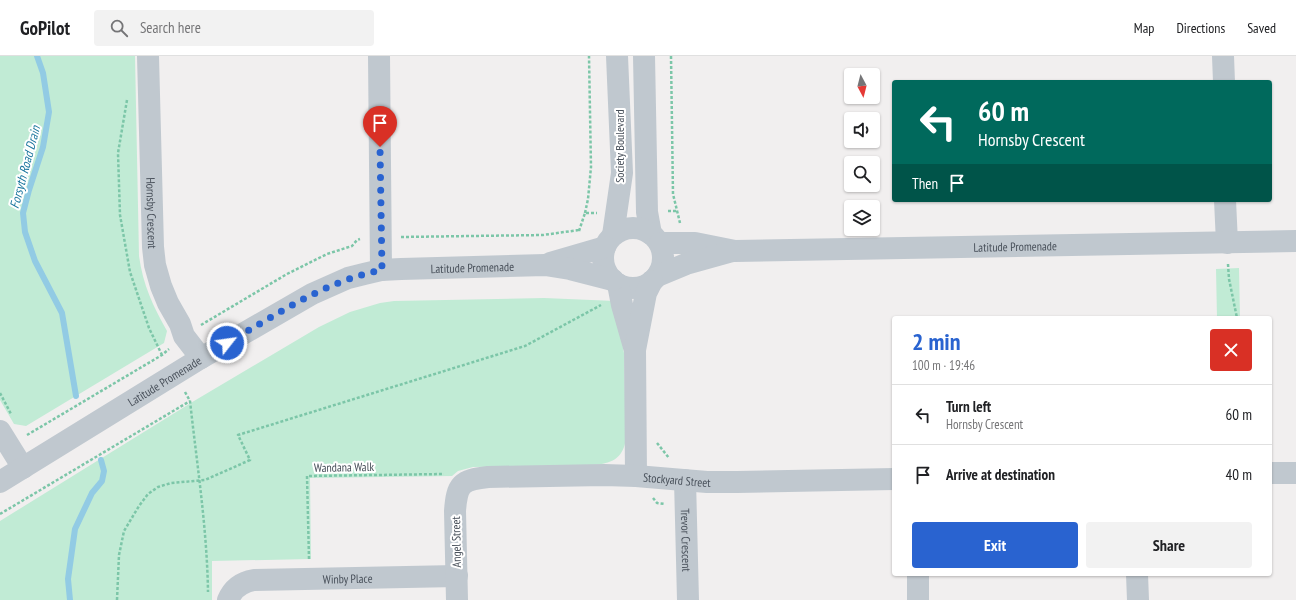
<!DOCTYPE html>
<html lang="en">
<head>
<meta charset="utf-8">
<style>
  :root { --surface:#fff; --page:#f2f2f2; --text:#202124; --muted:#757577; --line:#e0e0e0; --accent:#2963d0 }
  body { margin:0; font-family:"PT Sans Narrow",sans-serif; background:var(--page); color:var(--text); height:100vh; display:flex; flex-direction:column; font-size:15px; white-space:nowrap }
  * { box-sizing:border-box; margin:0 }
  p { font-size:13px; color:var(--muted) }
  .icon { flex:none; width:22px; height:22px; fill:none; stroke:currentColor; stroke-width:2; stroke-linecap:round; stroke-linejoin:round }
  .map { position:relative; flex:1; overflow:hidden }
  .side { position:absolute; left:892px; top:260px; width:380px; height:260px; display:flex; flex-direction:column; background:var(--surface); border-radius:4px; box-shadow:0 1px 3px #0004 }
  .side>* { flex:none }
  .hud { position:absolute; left:892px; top:24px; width:380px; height:122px; border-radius:4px; box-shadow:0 1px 3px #0004; background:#00695c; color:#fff; overflow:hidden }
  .needle { width:26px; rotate:173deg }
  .tools { position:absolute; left:844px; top:12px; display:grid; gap:8px }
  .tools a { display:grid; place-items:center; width:36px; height:36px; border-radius:4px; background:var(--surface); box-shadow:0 1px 3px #0004; font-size:20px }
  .pin { position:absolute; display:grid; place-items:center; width:34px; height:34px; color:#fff; margin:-41px -17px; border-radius:50% 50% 50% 0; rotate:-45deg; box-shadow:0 0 4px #0007 }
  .pin .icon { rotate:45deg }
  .me { position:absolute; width:44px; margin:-22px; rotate:60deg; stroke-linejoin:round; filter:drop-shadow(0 0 3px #0008) }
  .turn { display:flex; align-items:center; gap:14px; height:84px; padding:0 20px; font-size:18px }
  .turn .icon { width:52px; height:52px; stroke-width:2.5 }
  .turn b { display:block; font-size:28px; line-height:34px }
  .then { display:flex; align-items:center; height:38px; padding:0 20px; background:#0003; gap:8px; font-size:15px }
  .round { display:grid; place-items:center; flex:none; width:42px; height:42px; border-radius:4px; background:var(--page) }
  .headline { display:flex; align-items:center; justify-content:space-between; height:68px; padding:0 20px }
  h1 { font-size:24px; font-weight:700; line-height:30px; color:var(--accent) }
  .button { display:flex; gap:8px; margin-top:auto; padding:8px 20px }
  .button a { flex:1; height:46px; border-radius:4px; background:var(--accent); color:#fff; font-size:16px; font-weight:700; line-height:46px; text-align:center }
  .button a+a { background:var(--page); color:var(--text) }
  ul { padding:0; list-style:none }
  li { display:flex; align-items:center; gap:12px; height:60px; padding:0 20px; border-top:1px solid var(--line) }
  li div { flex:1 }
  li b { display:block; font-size:15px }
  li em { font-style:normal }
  header { display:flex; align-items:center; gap:24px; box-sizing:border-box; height:56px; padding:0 20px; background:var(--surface); border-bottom:1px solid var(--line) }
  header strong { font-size:19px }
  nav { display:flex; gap:22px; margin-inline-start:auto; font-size:14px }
  .search { width:280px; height:36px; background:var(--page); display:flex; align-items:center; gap:10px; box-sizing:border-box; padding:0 14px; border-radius:4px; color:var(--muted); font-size:15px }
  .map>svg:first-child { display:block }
  .green { fill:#c1ebd5 }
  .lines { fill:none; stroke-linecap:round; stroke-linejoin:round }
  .stream { stroke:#92cbe4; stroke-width:6 }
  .path { stroke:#7cc6a8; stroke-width:2.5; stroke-dasharray:3 2; stroke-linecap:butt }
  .minor { stroke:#c0c8cf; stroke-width:22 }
  .route { stroke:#2963d0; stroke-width:7; stroke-dasharray:0 12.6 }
  .labels { text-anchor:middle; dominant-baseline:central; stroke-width:4; stroke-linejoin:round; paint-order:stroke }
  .street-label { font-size:12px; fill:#48505a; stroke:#fff }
  .water-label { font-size:13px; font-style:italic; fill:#19759d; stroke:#fff }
</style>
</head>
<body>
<header>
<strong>GoPilot</strong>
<div class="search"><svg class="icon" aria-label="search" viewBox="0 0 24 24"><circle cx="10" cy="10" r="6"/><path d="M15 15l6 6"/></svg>Search here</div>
<nav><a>Map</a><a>Directions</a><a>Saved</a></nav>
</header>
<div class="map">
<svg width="1296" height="544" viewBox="0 0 1296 544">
  <rect width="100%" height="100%" fill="#f1efef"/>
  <path class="green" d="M0,0H135L139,200C143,229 153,250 167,275L164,287L26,370L14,368L0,344Z
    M1239,212L1240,262H1217L1216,213Z
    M544,242L615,245L624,297L626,383C623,403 611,408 592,409L473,411L458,415L452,420L310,422L311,503L212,505V544H0V465L194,345L319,271L350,256L380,247L394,245Z"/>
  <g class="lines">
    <path class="stream" d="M37,0L43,17L49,56L43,91L29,134L23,157L25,176L35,205L62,257L76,340
      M70,544L68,523L75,473L92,437L102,425L104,415L101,404"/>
    <path class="path" d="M671,0L673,138L680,167
      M127,44L118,97L120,159L130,216L149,272L162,299
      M668,155H677
      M585,157L588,143L591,111L589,0
      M579,175L585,157H597
      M401,181L543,179L579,174
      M1228,208L1229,223L1237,262
      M201,269L287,218L327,198L352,190L357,184L360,183
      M185,336L190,345C197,409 207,472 208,536
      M0,337L11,358
      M27,379L162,299L169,293
      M657,387L669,402
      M653,442L657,447L665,448
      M0,458L190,345
      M309,503L307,420L444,418
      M117,544L119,499L124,475L139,450L148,438L158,431L171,427L205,424L250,404L238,379L525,290L601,249"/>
    <g class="minor">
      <path id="s1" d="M148,0L153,191L155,209L161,230L168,247L180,268L184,280L201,302"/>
      <path d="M379,0L381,214"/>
      <path d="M644,0L647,156L651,178"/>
      <path d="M1223,0L1224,26"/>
      <path d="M1225,144L1227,187"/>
      <circle cx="633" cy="202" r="30"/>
      <path d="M613,179L622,117L617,0"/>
      <path id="s2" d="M660,187H695L735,195L1296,185"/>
      <path d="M550,207L605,191"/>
      <path d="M657,220L686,208L729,196"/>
      <path d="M618,228L622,249L634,291"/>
      <path d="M0,375L23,412"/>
      <path d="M1270,417H1296"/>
      <path d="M636,420L635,294L646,237L652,225"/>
      <path id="s3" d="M685,424L688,544"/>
      <path id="s4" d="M0,426L201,302L312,238L348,222L364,218L381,214L401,213L545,209L570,213L613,224"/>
      <path d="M918,518V544"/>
      <path d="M1137,518L1138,544"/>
      <path id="s5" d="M228,544C233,532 242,526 254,524L457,520"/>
      <path id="s6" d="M457,544L455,455C457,428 461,424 488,421L604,419L636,420L707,426H737L894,423"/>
    </g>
  </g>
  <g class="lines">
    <path class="route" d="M227,287C276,259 325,225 382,214L380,91"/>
  </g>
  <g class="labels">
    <g class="street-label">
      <text transform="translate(619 90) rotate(-90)">Society Boulevard</text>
      <text stroke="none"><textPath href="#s1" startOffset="157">Hornsby Crescent</textPath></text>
      <text stroke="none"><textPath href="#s2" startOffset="356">Latitude Promenade</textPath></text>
      <text stroke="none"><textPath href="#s4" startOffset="529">Latitude Promenade</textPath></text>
      <text stroke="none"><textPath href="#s4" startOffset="193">Latitude Promenade</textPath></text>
      <text transform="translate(344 411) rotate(-1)">Wandana Walk</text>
      <text stroke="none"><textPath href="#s6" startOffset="333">Stockyard Street</textPath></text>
      <text stroke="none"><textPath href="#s3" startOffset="60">Trevor Crescent</textPath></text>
      <text transform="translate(456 486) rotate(-91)">Angel Street</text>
      <text stroke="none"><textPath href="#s5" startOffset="128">Winby Place</textPath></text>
    </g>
    <g class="water-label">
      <text transform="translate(25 111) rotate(-75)">Forsyth Road Drain</text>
    </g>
  </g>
</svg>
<div class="tools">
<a><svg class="needle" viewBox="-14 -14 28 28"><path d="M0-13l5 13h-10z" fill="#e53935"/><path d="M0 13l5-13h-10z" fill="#757577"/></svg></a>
<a><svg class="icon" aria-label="sound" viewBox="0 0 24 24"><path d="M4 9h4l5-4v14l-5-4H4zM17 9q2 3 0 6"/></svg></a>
<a><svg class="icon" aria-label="search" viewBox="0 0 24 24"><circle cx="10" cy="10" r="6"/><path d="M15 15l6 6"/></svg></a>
<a><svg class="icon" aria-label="layers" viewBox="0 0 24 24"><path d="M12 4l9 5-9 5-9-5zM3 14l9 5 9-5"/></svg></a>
</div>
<div class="pin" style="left:380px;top:91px;background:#d93025"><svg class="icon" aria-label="arrive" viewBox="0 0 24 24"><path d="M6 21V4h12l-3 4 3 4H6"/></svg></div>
<svg class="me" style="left:227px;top:287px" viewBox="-20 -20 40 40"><circle r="17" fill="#2963d0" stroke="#fff" stroke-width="3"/><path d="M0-11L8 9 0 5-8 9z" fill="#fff"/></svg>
<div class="hud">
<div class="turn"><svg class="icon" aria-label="left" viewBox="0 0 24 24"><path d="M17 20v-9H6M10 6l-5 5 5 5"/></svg><div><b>60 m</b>Hornsby Crescent</div></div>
<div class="then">Then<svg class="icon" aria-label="arrive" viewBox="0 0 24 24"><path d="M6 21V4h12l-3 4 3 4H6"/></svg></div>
</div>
<section class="side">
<div class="headline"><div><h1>2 min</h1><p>100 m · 19:46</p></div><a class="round" style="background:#d93025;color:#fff"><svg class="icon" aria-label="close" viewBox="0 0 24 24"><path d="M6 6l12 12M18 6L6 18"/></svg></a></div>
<ul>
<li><svg class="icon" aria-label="left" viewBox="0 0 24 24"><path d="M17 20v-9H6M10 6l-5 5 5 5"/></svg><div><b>Turn left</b><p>Hornsby Crescent</p></div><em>60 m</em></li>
<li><svg class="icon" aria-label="arrive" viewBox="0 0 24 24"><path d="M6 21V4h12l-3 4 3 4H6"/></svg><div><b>Arrive at destination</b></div><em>40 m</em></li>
</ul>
<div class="button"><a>Exit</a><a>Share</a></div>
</section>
</div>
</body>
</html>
